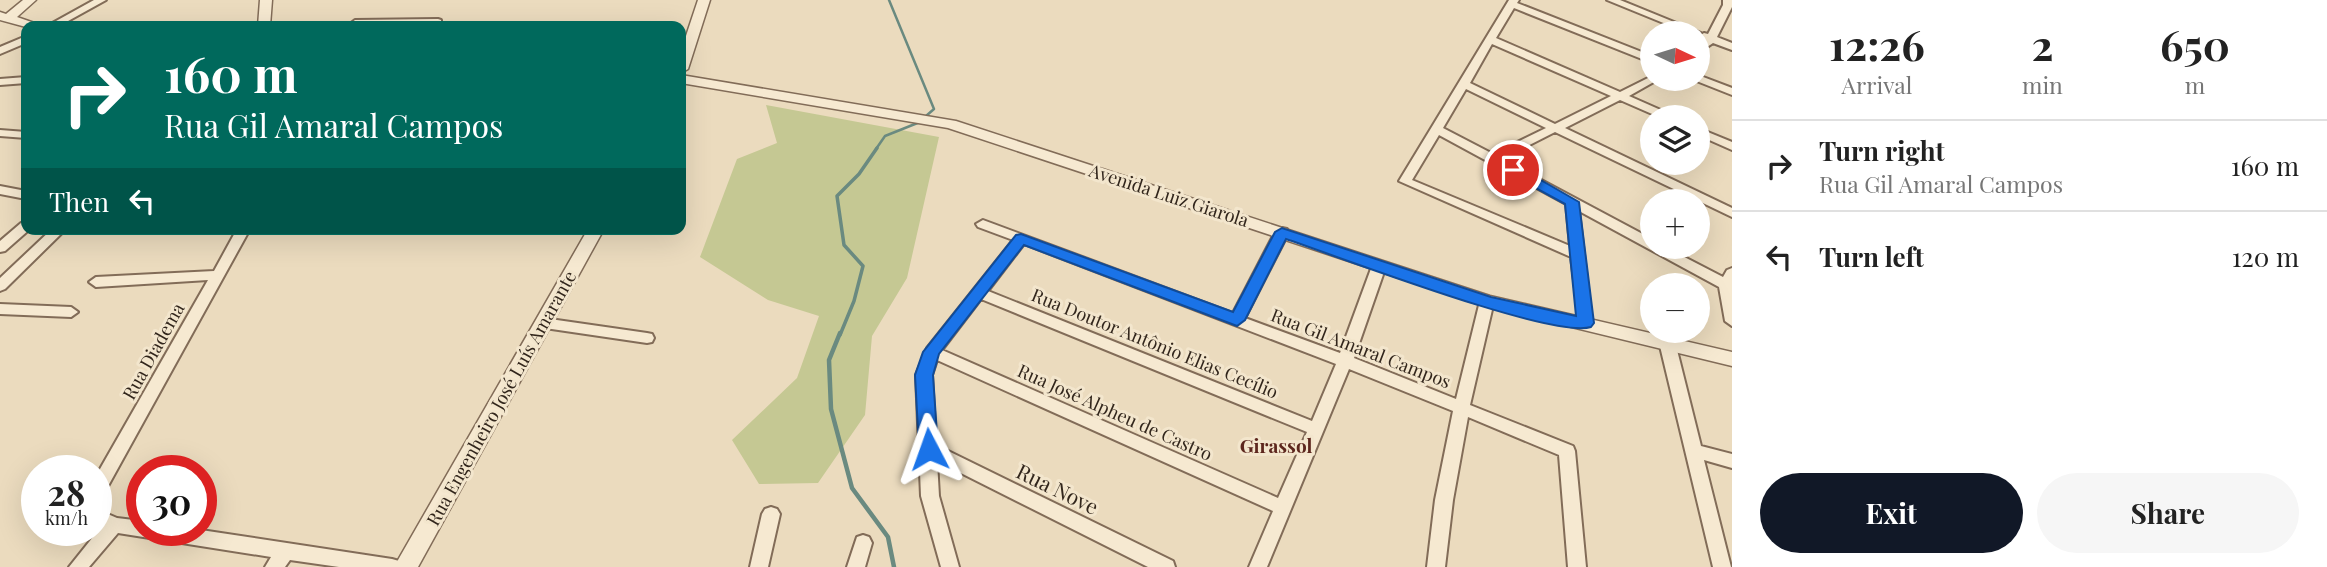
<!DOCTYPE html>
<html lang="en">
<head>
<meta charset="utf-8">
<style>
  :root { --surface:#fff; --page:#f6f6f6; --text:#222; --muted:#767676; --line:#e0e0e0; --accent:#111827 }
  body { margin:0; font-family:"Playfair Display",serif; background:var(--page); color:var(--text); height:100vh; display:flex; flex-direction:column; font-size:26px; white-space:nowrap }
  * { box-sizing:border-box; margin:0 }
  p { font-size:23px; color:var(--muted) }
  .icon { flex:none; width:38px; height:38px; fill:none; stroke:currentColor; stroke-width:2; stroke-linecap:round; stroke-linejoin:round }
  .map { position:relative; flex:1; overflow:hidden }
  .side { display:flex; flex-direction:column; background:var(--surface); width:595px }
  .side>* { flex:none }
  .top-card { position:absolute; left:21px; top:21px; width:665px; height:214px; border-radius:14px; box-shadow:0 7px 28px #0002; background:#00695c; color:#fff; overflow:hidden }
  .needle { width:46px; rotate:94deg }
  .fabs { position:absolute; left:1640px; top:21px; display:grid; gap:14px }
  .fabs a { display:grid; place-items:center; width:70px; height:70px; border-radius:50%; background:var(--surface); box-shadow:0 7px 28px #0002; font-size:35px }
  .speed { position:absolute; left:21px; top:455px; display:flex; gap:14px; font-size:35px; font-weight:700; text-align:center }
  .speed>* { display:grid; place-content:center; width:91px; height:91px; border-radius:50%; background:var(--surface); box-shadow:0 7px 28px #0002; line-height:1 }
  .speed small { font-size:18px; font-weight:400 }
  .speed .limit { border:10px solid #d22; background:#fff; color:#111 }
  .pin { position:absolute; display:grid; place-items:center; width:60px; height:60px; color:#fff; margin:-30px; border:4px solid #fff; border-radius:50%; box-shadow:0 2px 7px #0007 }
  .me { position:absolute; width:77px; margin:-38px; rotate:356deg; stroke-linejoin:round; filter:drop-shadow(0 0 5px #0008) }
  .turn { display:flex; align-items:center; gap:24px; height:147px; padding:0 28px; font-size:32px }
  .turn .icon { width:91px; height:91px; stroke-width:2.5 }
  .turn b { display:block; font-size:49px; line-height:60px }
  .then { display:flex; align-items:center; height:66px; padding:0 28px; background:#0003; gap:14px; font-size:26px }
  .eta { display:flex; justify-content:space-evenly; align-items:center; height:119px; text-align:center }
  .eta b { font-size:42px; font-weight:700; line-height:49px }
  .button { display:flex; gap:14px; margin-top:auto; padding:14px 28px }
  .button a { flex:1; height:80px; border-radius:42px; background:var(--accent); color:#fff; font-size:28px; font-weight:700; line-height:80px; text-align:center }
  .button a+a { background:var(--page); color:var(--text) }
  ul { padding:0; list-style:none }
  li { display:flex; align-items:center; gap:21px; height:91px; padding:0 28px; border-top:2px solid var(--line) }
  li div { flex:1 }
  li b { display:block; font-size:26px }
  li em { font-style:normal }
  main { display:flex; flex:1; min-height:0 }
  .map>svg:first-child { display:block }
  .green { fill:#c5c893 }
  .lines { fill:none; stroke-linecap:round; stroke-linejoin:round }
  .stream-far2 { stroke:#6a8a80; stroke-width:2.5 }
  .stream-far1 { stroke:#6a8a80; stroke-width:3.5 }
  .stream { stroke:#6a8a80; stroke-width:4.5 }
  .minor-casing { stroke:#826c58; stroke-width:4 }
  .tertiary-casing { stroke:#826c58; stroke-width:3 }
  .minor { fill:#f6e9d1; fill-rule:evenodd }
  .tertiary { fill:#f6e9d1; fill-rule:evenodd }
  .route { fill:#1a73e8; stroke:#114b97; stroke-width:2 }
  .labels { text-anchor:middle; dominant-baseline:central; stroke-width:6; stroke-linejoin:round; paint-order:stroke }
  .street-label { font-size:18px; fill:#32261c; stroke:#f3e6cd }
  .neighbourhood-label { font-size:19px; font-weight:bold; fill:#5d271e; stroke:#f3e6cd }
  .near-street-label { font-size:21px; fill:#32261c; stroke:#f3e6cd }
</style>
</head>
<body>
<main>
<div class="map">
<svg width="1732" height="567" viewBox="0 0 1732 567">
  <rect width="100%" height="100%" fill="#ebdbbe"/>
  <path class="green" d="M766,105L939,137L907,278L872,336L865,415L818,483L759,484L732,440L797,378L819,316L768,300L700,257L737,159L777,143Z"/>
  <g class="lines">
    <path class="stream-far2" d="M889,0L934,109L926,116
      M876,149L885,136L920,122"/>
    <path class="stream-far1" d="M840,335L854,301L863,266L844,245L837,196L859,174L877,148"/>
    <path class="stream" d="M840,333L829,360L831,409L852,488L888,537L894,567"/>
    <defs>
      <path id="minor" d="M94,0H106L59,26H47Z
        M1509,0H1519L1517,3L1652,56V63L1514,8L1496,38L1620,92L1650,77L1659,79L1629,96L1672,115L1673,117H1659L1620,100L1565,128L1732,208V217L1555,132L1502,159L1652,239V247H1665L1723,277L1727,270L1732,268V326L1725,321L1719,287L1579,211L1592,323L1590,327H1580L1571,257L1399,181ZM1492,44L1611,96L1555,124L1470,83ZM1466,89L1546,128L1493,154L1443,128ZM1439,135L1566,204L1570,246L1412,180Z
        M1607,0H1620L1701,33L1698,36V33H1688Z
        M1723,0H1732V7L1717,37L1732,43V50L1713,43L1698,53V45L1704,40L1699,36L1704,33L1708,34L1723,5Z
        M438,19L441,20V24L347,26L355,20Z
        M26,36V43L0,54V47Z
        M1698,75L1732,88V95L1694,80L1693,79H1698Z
        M26,77V83L0,85V79Z
        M1698,128L1732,142V150L1698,135Z
        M0,130L26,132V138L0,136Z
        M0,186L26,191V199L0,194Z
        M983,220L1233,313L1275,232L1282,228L1287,229L1289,232L1245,318L1340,353L1372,266L1374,263H1384L1386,266L1354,358L1456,399L1480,301L1487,296L1492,298L1494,301L1470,405L1573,446L1575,451L1586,567H1568L1559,455L1468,417L1453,500L1445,567H1427L1435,500L1453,411L1349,369L1267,567H1249L1273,511L937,360L932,375L936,445L1173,561L1175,567H1148L937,461L939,496L959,567H941L921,496L916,375L927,348L1013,240L978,227L976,224ZM1024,244L1336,364L1312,421L988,291ZM981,299L1307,432L1278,498L942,350Z
        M26,222V229H30L5,251L0,252V241L21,223Z
        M52,229H66L5,289L0,291V278Z
        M237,229H250L102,497L96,499V476L208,280L96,287L89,282L96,277L214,271Z
        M0,304L71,307L78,312L71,317L0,314Z
        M543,318L647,333L652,334L654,338L652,342L647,343L538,327L536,323Z
        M1668,341L1673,342L1676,346L1701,446L1732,454V468L1704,460L1731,567H1713L1660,346L1663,342Z
        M771,507L777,509L780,514L768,567H750L762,514L765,509Z
        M96,509L117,518L142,521V530H201L392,559L399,561L401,567H339L290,560L285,567H265L271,557L118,533L89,567H69L101,527L96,525Z
        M863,535L869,537L872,543L865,567H847L857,537Z"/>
      <path id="tertiary" d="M23,0H36L17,17L43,26L26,27L0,20V12L6,14Z
        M260,0H272L270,26H258Z
        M698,0H710L688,69L681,73V51Z
        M681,75L956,121L1490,296L1732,352V366L1481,305L948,128L681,83Z
        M588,229H604L418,567H394Z"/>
    </defs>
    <use href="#minor" class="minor-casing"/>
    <use href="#tertiary" class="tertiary-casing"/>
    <use href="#minor" class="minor"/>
    <use href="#tertiary" class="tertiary"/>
  </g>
  <path class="route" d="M1508,167H1518L1579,202L1594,323L1591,327C1552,339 1337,256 1286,239L1245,320L1237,326L1024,245L939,354L933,375L938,449L929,457L919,449L915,375L923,352L1016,235L1021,234L1233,312L1275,232L1282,228L1491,297L1576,316L1565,204L1508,173Z"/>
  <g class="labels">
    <g class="street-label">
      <text transform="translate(1169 195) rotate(18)">Avenida Luiz Giarola</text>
      <text transform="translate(1155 343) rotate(22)">Rua Doutor Antônio Elias Cecílio</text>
      <text transform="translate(1361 348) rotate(21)">Rua Gil Amaral Campos</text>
      <text transform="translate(153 351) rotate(-61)">Rua Diadema</text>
      <text transform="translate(501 398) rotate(-61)">Rua Engenheiro José Luís Amarante</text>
      <text transform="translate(1115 412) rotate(24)">Rua José Alpheu de Castro</text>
    </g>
    <g class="neighbourhood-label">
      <text x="1276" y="445">Girassol</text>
    </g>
    <g class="near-street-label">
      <text transform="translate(1058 488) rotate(26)">Rua Nove</text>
    </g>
  </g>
</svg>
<div class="fabs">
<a><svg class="needle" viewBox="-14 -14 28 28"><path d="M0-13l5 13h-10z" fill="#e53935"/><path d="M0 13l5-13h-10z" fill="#767676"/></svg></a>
<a><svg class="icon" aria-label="layers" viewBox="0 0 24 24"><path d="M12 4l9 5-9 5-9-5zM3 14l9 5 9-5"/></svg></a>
<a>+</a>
<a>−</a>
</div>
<div class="speed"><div>28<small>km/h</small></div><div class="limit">30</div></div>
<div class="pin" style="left:1513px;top:170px;background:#d93025"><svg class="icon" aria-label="arrive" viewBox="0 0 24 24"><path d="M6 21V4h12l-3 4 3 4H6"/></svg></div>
<svg class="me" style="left:929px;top:449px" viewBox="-20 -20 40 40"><path d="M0-17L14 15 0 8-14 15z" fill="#1a73e8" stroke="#fff" stroke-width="4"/></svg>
<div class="top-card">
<div class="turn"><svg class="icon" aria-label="right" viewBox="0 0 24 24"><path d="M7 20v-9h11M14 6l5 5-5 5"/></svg><div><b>160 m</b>Rua Gil Amaral Campos</div></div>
<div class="then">Then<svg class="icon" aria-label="left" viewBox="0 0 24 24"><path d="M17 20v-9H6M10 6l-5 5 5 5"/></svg></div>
</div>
</div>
<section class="side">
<div class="eta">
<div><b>12:26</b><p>Arrival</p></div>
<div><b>2</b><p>min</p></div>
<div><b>650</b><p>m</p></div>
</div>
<ul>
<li><svg class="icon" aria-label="right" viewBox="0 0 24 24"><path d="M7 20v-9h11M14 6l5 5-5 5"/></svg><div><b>Turn right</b><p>Rua Gil Amaral Campos</p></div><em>160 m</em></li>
<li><svg class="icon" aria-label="left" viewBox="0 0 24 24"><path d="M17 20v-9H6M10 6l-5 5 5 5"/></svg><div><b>Turn left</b></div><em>120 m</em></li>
</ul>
<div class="button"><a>Exit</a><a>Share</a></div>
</section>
</main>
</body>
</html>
